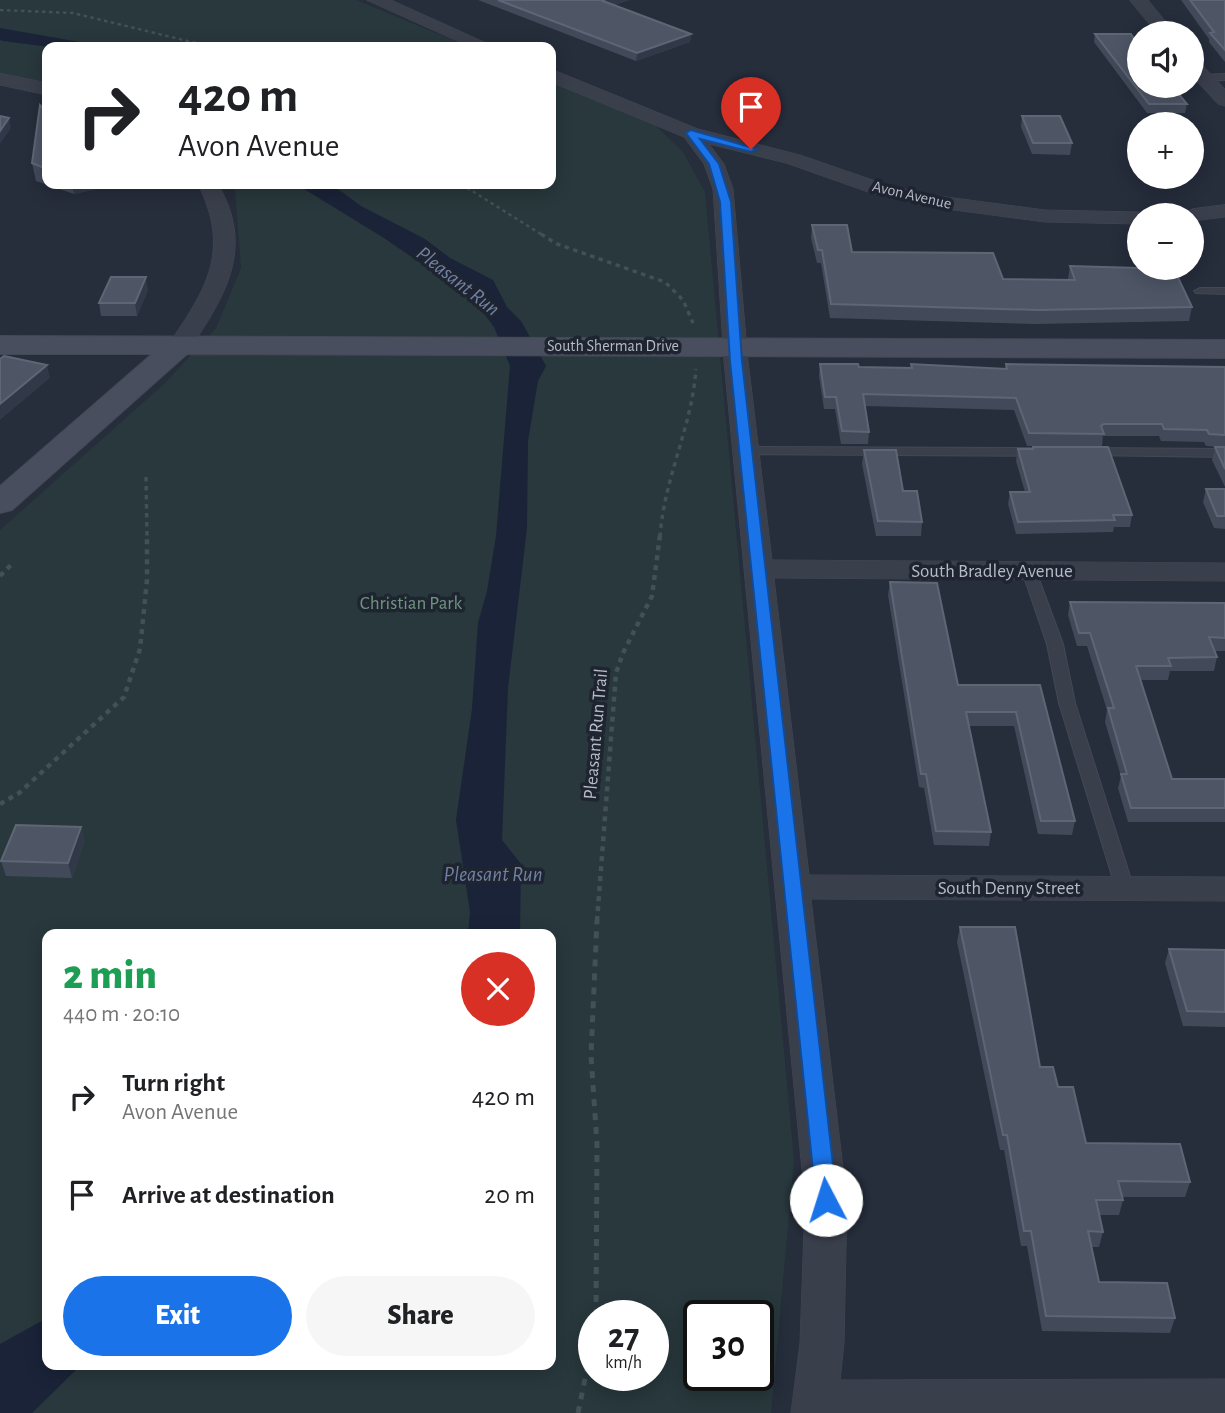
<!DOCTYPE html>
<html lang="en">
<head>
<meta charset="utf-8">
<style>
  :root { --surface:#fff; --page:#f6f6f6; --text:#202124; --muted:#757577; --accent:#1a73e8 }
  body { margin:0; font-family:"Alegreya Sans",sans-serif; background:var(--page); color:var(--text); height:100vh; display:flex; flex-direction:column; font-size:26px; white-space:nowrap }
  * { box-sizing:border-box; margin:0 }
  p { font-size:23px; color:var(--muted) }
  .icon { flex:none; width:38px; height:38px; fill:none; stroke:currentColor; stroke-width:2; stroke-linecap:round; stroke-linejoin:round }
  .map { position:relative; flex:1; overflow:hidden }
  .side { position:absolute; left:42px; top:929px; width:514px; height:441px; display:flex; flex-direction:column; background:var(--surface); border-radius:14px; box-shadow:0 4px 18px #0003 }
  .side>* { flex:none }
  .top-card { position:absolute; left:42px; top:42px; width:514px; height:147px; border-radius:14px; box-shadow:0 4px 18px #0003; background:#fff; color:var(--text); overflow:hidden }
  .buttons { position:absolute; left:1127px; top:21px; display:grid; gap:14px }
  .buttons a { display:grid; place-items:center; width:77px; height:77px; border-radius:50%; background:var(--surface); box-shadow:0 4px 18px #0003; font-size:35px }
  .speed { position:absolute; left:578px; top:1300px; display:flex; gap:14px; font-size:35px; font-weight:700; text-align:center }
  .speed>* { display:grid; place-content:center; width:91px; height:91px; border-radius:50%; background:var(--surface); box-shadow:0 4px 18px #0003; line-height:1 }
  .speed small { font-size:18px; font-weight:400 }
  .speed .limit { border:4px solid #111; border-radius:10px; background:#fff; color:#111 }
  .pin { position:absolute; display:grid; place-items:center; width:60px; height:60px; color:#fff; margin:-72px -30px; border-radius:50% 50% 50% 0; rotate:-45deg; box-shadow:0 0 7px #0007 }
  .pin .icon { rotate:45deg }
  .me { position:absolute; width:77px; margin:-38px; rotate:355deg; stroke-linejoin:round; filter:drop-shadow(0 0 5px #0008) }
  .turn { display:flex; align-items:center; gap:24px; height:147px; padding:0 21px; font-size:32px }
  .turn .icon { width:91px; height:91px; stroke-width:2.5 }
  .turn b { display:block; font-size:49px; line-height:60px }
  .round { display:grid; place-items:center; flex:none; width:74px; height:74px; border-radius:37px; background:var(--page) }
  .summary { display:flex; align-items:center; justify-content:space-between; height:119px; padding:0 21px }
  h1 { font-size:42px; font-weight:800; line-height:52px; color:#1e9e55 }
  .button { display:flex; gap:14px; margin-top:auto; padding:14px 21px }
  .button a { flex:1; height:80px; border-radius:42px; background:var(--accent); color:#fff; font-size:28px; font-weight:800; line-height:80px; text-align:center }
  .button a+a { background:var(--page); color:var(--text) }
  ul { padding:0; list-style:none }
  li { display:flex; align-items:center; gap:21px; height:98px; padding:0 21px }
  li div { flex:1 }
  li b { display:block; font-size:26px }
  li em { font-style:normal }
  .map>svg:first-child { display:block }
  .green { fill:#28383c; fill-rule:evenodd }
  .water { fill:#1a2338 }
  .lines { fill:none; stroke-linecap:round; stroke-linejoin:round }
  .lane-casing { stroke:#434855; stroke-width:2 }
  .street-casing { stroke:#434855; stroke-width:1 }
  .secondary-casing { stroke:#434855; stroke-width:2 }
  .path-far3 { stroke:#415155; stroke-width:2.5; stroke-dasharray:3.5 3.5; stroke-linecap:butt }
  .path-far2 { stroke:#415155; stroke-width:3.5; stroke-dasharray:4.5 4.5; stroke-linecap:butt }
  .path-far1 { stroke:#415155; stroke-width:4.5; stroke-dasharray:5 5; stroke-linecap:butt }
  .path { stroke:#415155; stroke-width:5; stroke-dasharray:7 7; stroke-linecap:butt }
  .lane { fill:#3a3f4c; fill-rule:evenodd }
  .street { fill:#3a3f4c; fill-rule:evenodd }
  .secondary { fill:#484e5e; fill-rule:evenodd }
  .wall { fill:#424a5a }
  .shaded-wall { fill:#313949 }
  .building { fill:#4e5666; stroke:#5e6675; stroke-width:2 }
  .route { fill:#1a73e8; stroke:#114b97; stroke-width:2 }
  .labels { text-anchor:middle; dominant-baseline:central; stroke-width:7; stroke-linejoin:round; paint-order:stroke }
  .far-street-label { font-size:16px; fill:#b6bbc7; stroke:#1f2431 }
  .street-label { font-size:19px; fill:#b6bbc7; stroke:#1f2431 }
  .park-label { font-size:19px; fill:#6f967c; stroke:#1f2431 }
  .water-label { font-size:21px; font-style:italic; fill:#7282a3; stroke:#1f2431 }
</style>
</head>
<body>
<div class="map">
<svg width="1225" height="1413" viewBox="0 0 1225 1413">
  <rect width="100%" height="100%" fill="#262d3b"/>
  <path class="green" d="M0,0H356L470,47H47V83L0,72Z
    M551,82L656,126L683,152L705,192L794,1160L771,1413H0V530L165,383L216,328L241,268L235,190L229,184H551ZM47,934H551V1365H47ZM593,1316H653V1376H593ZM698,1316H758V1376H698Z"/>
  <path class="water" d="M0,28L108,47H50L3,41L0,40Z
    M296,184H331L361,206L425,239L450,258L493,280L507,307L521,321L546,366L538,381L528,441L527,528L508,688L502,840L521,864L520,934H468L470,912L456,820L472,709L478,623L487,591L496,536L510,366L494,327L473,299L384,238Z
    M47,1318V1365H81L32,1413H0V1344Z"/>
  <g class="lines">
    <defs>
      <path id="lane" d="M1225,74V80L1201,81L1196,78L1201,75Z
        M1200,288H1225V294L1196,293L1194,291Z
        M746,447L1037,448L1044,452L1037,456L741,454L739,451Z
        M1091,448L1225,449V457L1086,455L1084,452Z
        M1029,567L1036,571L1063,644L1075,703L1134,889L1131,893H1119L1116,889L1059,703L1047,644L1022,571Z"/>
      <path id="street" d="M367,0H391L495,47H471Z
        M1130,0H1148L1175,33H1157Z
        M1192,61L1199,62L1225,89V106L1218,104L1192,76Z
        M551,69L698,129L800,155L884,184L931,195L1045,210L1139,212L1148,215H1139V224L1045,222L931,207L871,193L786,163L709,144L724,164L733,189L748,361L772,560L1225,563V581L774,578L809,875L1225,877V901L811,899L847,1201L844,1343L840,1380L1225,1379V1413H791L800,1343L805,1201L724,361L713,189L704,164L684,137L551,82Z
        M0,73L47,83V95L0,85Z
        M198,184H218C255,248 226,295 189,350H171L168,345C207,288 231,251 198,184Z
        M1225,205V217L1192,221V215H1181L1192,209Z"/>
      <path id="secondary" d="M0,336L1225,340V358L187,354L12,510L0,513V486L152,354H0Z"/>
    </defs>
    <use href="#lane" class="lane-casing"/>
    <use href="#street" class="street-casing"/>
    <use href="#secondary" class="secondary-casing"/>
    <path class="path-far3" d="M0,10L73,13L212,47
      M461,184L544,236"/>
    <path class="path-far2" d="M541,234L557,244L665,282L683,300L693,323
      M146,477L147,537
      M660,537C664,478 692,427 696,369"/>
    <path class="path-far1" d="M0,576L12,564
      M0,804L19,793L124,697L140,649L147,580V535
      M597,921L616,673L623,653L652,596L660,535"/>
    <path class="path" d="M596,1316L597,1144L591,1056L597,920
      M578,1413L593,1340"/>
    <use href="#lane" class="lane"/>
    <use href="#street" class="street"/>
    <use href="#secondary" class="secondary"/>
  </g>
  <path class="wall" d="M478,0H629L615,5L691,34L690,42L636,61Z
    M1181,0H1225V62L1209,42V39Z
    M1095,34L1139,86L1187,104L1185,113H1147L1094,42Z
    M47,112V184H103L101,188L74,194L36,181L32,163Z
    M1022,116L1072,143L1070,155L1032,154L1021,127Z
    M812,225L852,252L1003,279H1068L1070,266L1192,307L1189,321L1036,324L830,318L821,263H817L811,238Z
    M148,290L137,316H101L99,303Z
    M820,364L859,367L911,368V364L1005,369L1006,364L1225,367V487L1212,460L1215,447H1222L1206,446L1204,442L1161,441L1159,436H1103L1102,446H1027L1014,410L865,406L869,432L868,444H841L835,409H824L819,376Z
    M1033,447L1132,515L1130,527H1114L1113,532L1016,534L1008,504L1010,492H1025L1016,461L1018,449H1032Z
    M864,450L903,491L922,522L921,536H876L862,464Z
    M1206,489H1225V529L1214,528L1203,502Z
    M890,582L958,685H1040L1075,821L1072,835L1038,834L1014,726H969L991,832L989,846L934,845L924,788L919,787L888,595Z
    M1070,602L1225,603V651H1215L1217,657L1214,671H1170L1168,680H1140L1172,779H1225V822H1128L1118,788L1121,776L1105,722L1107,710L1087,646H1077L1068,615Z
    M81,827L84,842L72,878L6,876L1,861Z
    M960,927L1040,1067L1058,1087L1086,1143L1190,1182L1185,1197H1122L1123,1200L1119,1215H1099L1103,1232L1099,1247H1092L1099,1282L1175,1318L1170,1333L1042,1331L1027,1246H1021L1004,1150H1000L957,942Z
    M1169,949L1225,950V1027L1183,1026L1165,963Z"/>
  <path class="shaded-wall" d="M605,0H629L603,9Z
    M691,34L690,42L636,61L637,53Z
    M9,118L11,128L0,144V131Z
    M72,184H103L101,188L74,194Z
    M146,277L148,290L137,316L135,303Z
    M47,365L50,378L0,420V404Z
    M81,827L84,842L72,878L68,863Z"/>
  <path class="building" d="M498,0H605L603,1L691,34L637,53Z
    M1190,0H1225V50L1210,33L1214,32Z
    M1095,34H1131L1139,47V86H1172L1187,104H1149Z
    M40,105L47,112V169L32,163Z
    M0,116L9,118L0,131Z
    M1022,116H1060L1072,143H1033Z
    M812,225H847L852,252L993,253L1003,279L1075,280L1070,266L1174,269L1192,307L1038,310L831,304L822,250H818Z
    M111,277H146L135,303H99Z
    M4,356L47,365L0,404V359Z
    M820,364H858L859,367L912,368L911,364L1007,369L1006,364L1225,367V435L1209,434L1207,430L1164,429L1162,424H1104L1101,426L1104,434L1029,433L1016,398L863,394L869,432L842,431L836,397H825Z
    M1033,447H1108L1132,515H1113L1115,520L1018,522L1010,492H1030L1018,449H1033Z
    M1215,447H1225V469Z
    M864,450H896L903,491H917L922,522L878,521Z
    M1206,489H1225V516H1217Z
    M890,582L937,583L958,685H1040L1075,821H1041L1016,712H966L991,832L936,831L926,774H921Z
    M1070,602L1225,603V638L1209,637L1217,657L1168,658L1171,666H1136L1172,779H1225V808H1131L1121,774H1127L1108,708H1114L1090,633H1079Z
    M16,825L81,827L68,863L1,861Z
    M960,927H1015L1040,1067H1053L1058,1087H1073L1086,1143L1180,1144L1190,1182L1118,1181L1123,1200H1096L1103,1232L1088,1231L1099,1282L1167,1283L1175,1318L1046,1316L1031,1231H1024L1007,1135H1003Z
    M1169,949L1225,950V1012L1187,1011Z"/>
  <path class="route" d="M691,130L757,149L751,152L700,139L719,164L731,202L742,361L837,1200L834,1207L826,1209L819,1207L816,1200L730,361L720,202L709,164L686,133Z"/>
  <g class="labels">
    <g class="far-street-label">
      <text transform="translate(912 195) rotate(13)">Avon Avenue</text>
      <text x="613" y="346">South Sherman Drive</text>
    </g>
    <g class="street-label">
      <text x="992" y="571">South Bradley Avenue</text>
      <text transform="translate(596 734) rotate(-85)">Pleasant Run Trail</text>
      <text x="1009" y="888">South Denny Street</text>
    </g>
    <g class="park-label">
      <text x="411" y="603">Christian Park</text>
    </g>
    <g class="water-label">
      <text transform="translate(458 281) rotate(38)">Pleasant Run</text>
      <text x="493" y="874">Pleasant Run</text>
    </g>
  </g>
</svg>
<div class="buttons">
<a><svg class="icon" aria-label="sound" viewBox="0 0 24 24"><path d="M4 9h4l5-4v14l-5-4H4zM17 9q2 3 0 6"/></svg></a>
<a>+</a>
<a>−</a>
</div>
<div class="speed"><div>27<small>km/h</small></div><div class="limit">30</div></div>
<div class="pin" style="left:751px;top:149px;background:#d93025"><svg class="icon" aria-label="arrive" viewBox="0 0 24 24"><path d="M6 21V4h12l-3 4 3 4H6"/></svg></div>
<svg class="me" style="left:826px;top:1200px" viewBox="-20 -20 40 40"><circle r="19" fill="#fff"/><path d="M0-13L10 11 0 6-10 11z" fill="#1a73e8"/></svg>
<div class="top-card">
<div class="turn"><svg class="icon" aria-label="right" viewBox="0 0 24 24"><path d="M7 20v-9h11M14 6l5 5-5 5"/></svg><div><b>420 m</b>Avon Avenue</div></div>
</div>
<section class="side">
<div class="summary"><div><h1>2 min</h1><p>440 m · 20:10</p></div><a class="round" style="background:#d93025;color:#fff"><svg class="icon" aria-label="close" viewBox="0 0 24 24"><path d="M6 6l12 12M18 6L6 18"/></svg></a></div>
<ul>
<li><svg class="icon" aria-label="right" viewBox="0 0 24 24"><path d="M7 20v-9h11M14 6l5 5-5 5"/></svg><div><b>Turn right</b><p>Avon Avenue</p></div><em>420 m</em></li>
<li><svg class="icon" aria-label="arrive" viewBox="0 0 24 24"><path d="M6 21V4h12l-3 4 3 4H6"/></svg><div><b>Arrive at destination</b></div><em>20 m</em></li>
</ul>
<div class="button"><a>Exit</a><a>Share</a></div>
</section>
</div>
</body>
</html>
